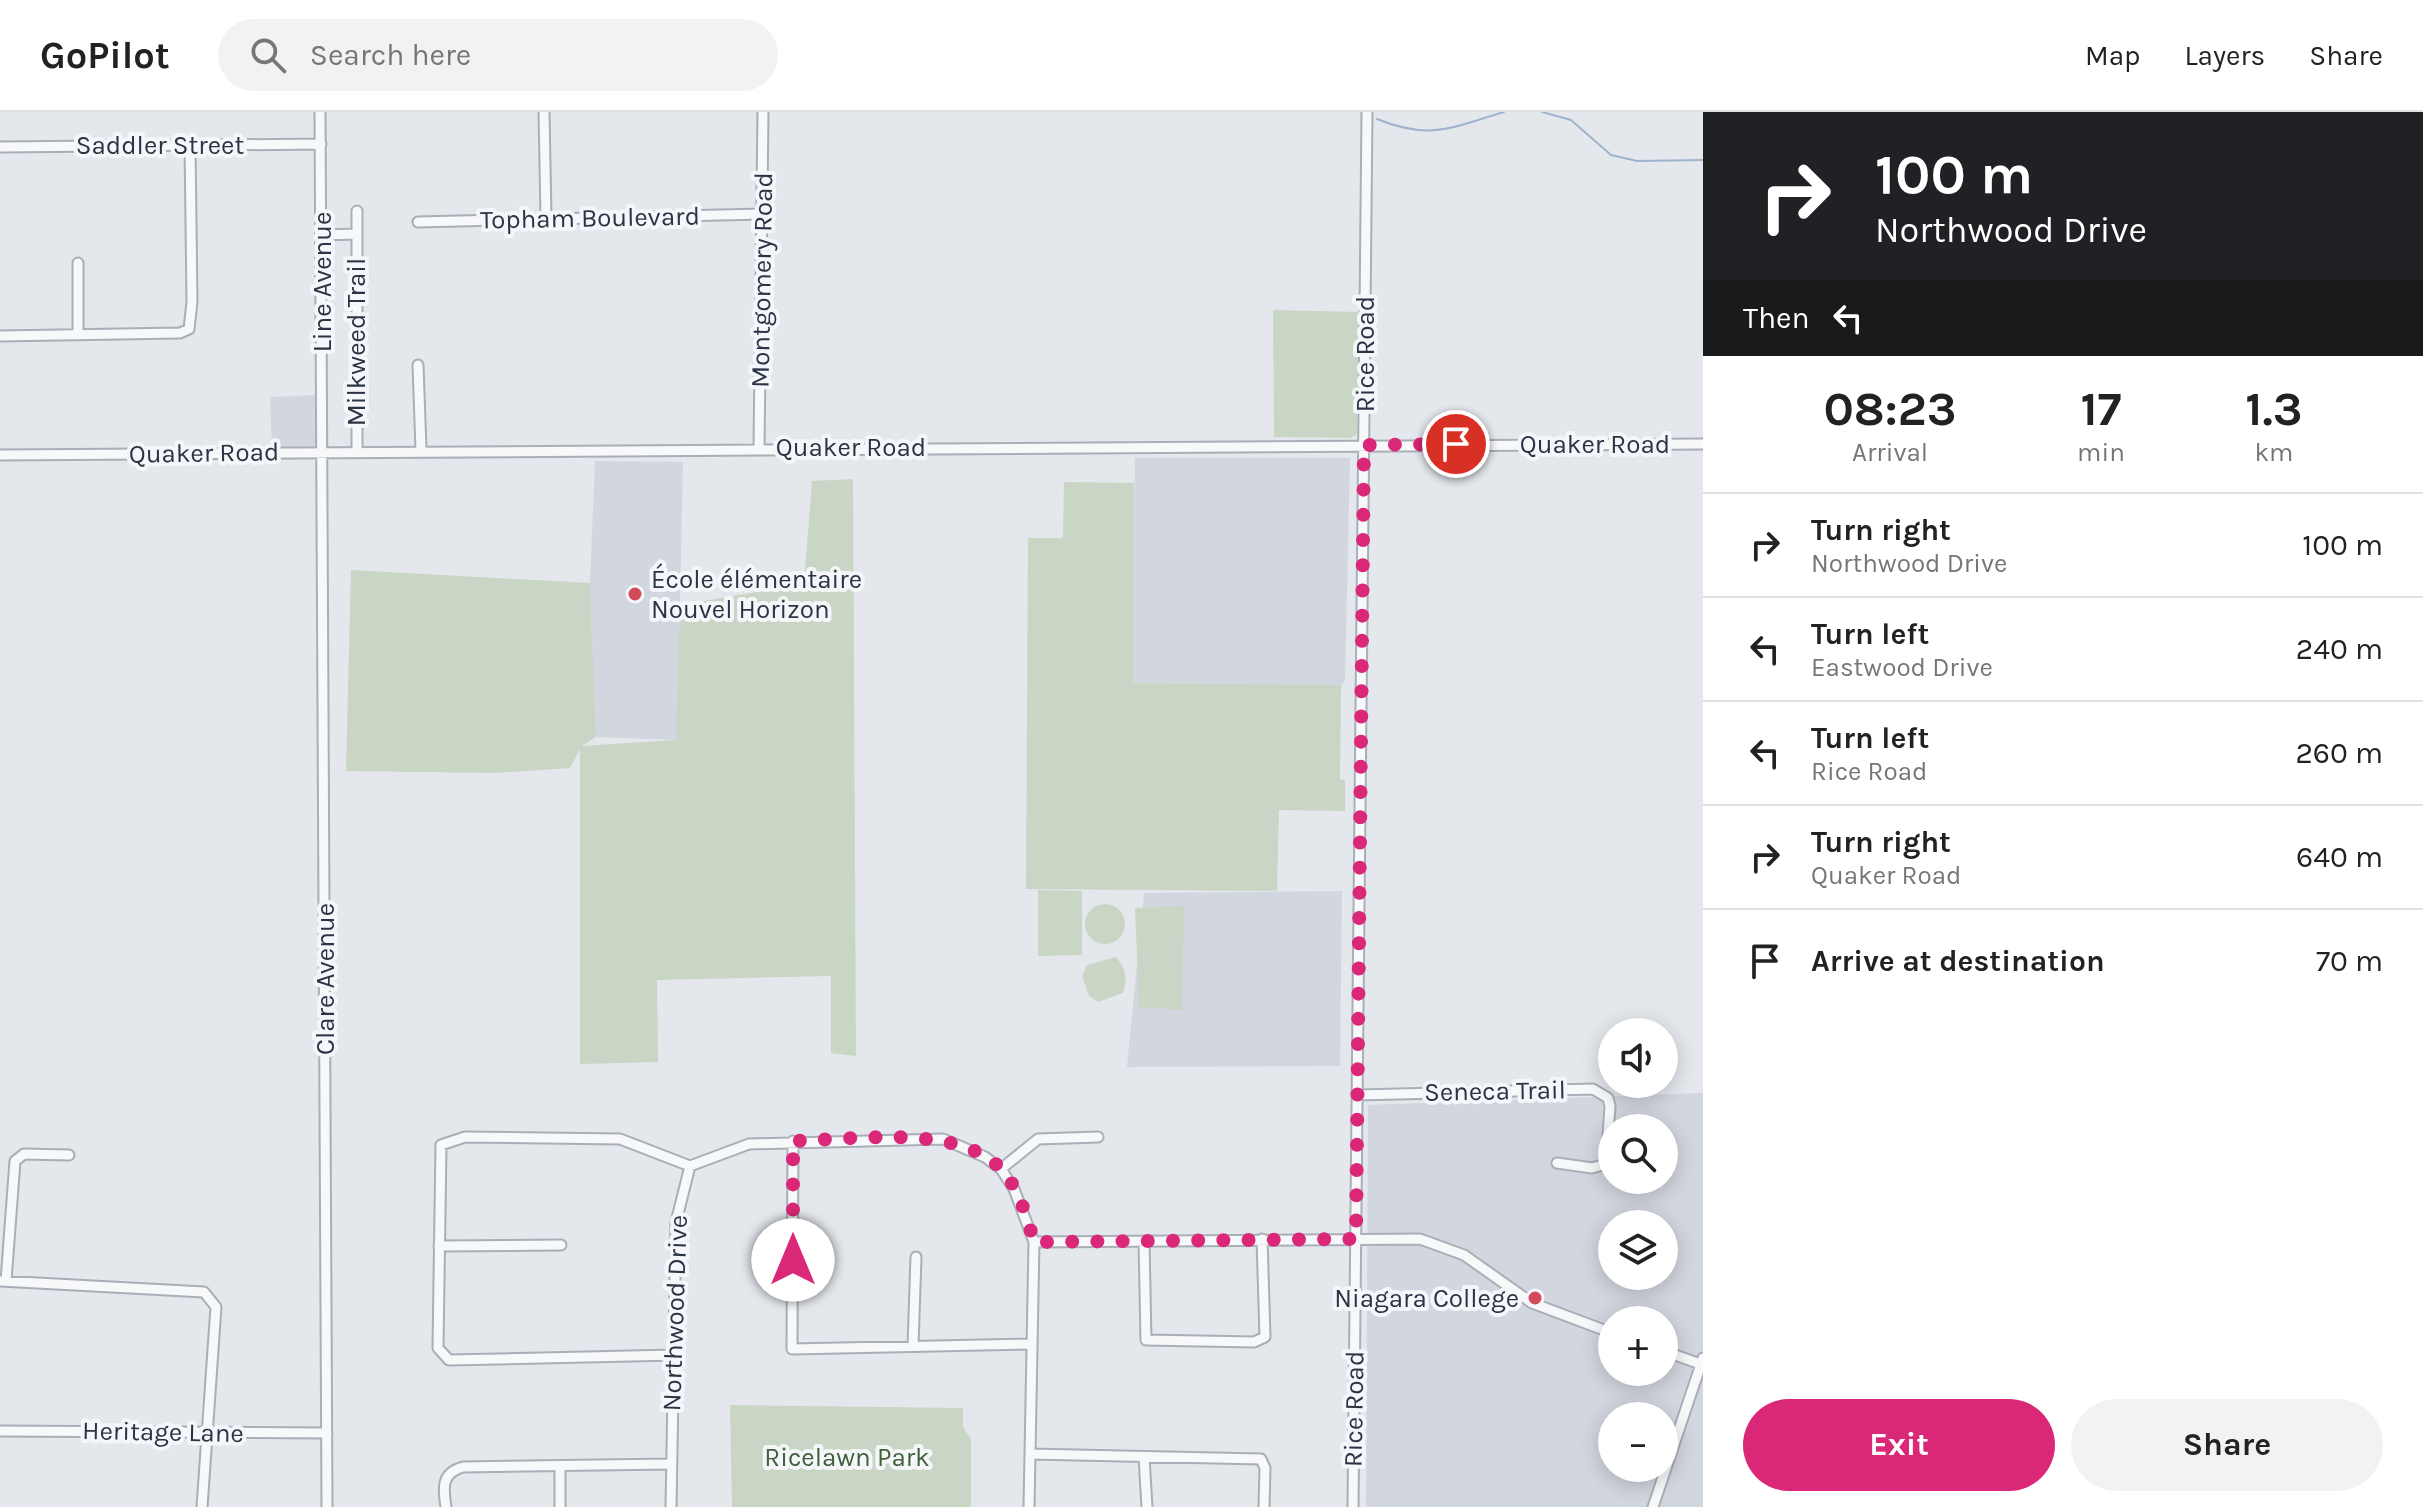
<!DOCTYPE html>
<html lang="en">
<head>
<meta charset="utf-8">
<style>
  :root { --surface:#fff; --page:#f2f2f2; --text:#222; --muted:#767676; --line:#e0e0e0; --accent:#db2777 }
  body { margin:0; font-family:Karla,sans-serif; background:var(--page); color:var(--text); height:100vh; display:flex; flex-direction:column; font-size:30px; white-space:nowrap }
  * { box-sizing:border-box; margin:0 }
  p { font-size:26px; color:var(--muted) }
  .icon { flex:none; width:44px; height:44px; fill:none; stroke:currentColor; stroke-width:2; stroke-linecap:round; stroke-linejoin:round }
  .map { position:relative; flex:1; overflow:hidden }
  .side { display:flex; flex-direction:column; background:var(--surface); width:720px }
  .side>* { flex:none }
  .guide { background:#202124; color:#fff; overflow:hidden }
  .tools { position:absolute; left:1598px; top:906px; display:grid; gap:16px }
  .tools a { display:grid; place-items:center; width:80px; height:80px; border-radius:50%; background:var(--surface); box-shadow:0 4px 20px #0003; font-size:40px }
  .pin { position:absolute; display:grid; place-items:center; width:68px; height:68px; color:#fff; margin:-34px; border:4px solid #fff; border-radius:50%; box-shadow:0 2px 8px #0007 }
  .me { position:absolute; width:88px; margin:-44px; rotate:0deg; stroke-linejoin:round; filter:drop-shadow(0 0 6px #0008) }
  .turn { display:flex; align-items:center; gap:28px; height:168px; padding:0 40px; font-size:36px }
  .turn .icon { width:104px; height:104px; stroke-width:2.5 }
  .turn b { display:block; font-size:56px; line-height:68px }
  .then { display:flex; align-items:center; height:76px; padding:0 40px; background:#0003; gap:16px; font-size:30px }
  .eta { display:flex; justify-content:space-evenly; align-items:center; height:136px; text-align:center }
  .eta b { font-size:48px; font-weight:700; line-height:56px }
  .cta { display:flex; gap:16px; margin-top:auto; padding:16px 40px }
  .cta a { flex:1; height:92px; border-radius:48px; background:var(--accent); color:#fff; font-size:32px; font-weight:700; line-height:92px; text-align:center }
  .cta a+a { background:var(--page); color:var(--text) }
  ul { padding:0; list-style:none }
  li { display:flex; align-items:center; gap:24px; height:104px; padding:0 40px; border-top:2px solid var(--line) }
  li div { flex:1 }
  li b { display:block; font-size:30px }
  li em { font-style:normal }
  header { display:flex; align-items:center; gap:48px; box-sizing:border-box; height:112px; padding:0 40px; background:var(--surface); border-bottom:2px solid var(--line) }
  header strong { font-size:38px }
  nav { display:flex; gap:44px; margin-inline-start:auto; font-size:28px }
  .search { width:560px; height:72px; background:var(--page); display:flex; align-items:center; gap:20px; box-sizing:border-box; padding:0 28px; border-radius:44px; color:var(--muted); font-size:30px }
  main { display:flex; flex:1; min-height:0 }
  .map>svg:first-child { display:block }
  .built { fill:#d2d6de; fill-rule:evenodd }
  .green { fill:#c9d6c5 }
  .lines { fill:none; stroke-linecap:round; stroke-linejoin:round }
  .stream { stroke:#9fb4cc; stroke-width:2 }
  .minor-casing { stroke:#a9aeb7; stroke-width:13 }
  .minor { stroke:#f7f8fa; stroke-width:9 }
  .route { stroke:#db2777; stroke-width:14; stroke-dasharray:0 25.2 }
  .poi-dot { fill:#d1495b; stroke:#f4f6f9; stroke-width:3 }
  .labels { text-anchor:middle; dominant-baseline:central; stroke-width:8; stroke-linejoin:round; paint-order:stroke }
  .street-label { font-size:26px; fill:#2b3445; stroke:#f4f6f9 }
  .poi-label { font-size:26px; fill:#2b3445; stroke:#f4f6f9; text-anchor:start }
  .park-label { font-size:26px; fill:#3f6138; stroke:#f4f6f9 }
</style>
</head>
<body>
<header>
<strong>GoPilot</strong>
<div class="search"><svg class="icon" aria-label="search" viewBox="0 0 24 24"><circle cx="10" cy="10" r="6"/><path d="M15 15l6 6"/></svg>Search here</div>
<nav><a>Map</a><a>Layers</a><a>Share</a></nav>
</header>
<main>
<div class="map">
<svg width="1703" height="1395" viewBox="0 0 1703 1395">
  <rect width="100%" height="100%" fill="#e4e7ec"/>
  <path class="built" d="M318,283L319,334L272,335L270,285Z
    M1135,346H1350L1345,569L1341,573L1132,571Z
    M595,349L683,350L677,628L596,625L590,471Z
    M1342,779L1340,954L1127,955L1144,781Z
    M1703,981V1395H1366L1368,993ZM1612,1016H1664V1068H1612ZM1612,1112H1664V1164H1612ZM1612,1208H1664V1260H1612ZM1612,1304H1664V1356H1612Z"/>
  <path class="green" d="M1273,198L1359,200L1357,322L1351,326L1274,325Z
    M853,367L856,944L831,941V864L657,868L658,950L580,952V637L570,656L495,661L346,659L351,458L590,471L596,625L582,634L676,628L680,493L804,472L812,369Z
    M1064,370L1134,371L1133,571L1341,573L1340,667L1345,668V699L1279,698L1277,779L1026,777L1028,426H1063Z
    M1038,778L1082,779V843L1038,844Z
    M1085 812a20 20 0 1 1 40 0a20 20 0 1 1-40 0Z
    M1184,794L1182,898L1139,895L1135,796Z
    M1116,845C1126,856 1128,867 1123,881L1098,890L1089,884L1082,864L1087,853Z
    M730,1293L963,1296V1315L971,1327V1395H732Z"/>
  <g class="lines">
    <path class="stream" d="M1542,0L1571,8L1611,43L1637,49L1703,48
      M1377,7C1431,29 1452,15 1504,0"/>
    <defs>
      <path id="minor" d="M320,0L327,1395
        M544,0L546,106
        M0,35L321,32
        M357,99V339
        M418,110L763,102
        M322,123L356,122
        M78,222V151
        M0,224L180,221L189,217L192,190L190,32
        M418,253L421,338
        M759,336L763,0
        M0,343L1703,332
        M1359,983L1593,977L1608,986L1610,994L1606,1052L1592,1056L1557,1051
        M793,1029L792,1237L1032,1232
        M1001,1057L1038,1027L1098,1025
        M1144,1129L1146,1228L1254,1230L1265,1225L1262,1127
        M1034,1130L1420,1127L1464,1143L1532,1191L1612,1221
        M439,1134L561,1133
        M0,1169L204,1180L216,1195L202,1395
        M6,1169L15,1049L24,1042L69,1043
        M913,1234L916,1145
        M1664,1239L1703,1253
        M675,1243L449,1248L438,1236L441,1033L465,1025L620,1027L690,1054
        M0,1319L327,1321
        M1030,1342L1261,1347L1265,1356L1264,1395
        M1144,1345L1147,1395
        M560,1354V1395
        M446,1395C443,1376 441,1361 463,1355L671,1352
        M671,1395L676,1110L690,1054L749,1032L943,1027L985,1045L1001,1057L1014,1077L1034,1130L1029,1395
        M1353,1395L1367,0
        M1653,1395L1703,1246"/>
    </defs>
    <use href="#minor" class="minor-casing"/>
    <use href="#minor" class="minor"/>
  </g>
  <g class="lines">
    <path class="route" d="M793,1148V1029C851,1028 958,1011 1001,1057C1019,1076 1027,1106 1034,1130L1356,1127L1364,333L1456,332"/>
  </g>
  <g class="poi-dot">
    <circle cx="635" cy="482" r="8"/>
    <circle cx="1535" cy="1186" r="8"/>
  </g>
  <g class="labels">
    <g class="street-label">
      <text x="160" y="33">Saddler Street</text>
      <text transform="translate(590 106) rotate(-1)">Topham Boulevard</text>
      <text transform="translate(762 168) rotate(-89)">Montgomery Road</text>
      <text transform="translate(322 170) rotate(-90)">Line Avenue</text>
      <text transform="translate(356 230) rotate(-90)">Milkweed Trail</text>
      <text transform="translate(1365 242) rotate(-90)">Rice Road</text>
      <text x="1595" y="332">Quaker Road</text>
      <text x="851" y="335">Quaker Road</text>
      <text transform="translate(204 341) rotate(-1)">Quaker Road</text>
      <text transform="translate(325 867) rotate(-90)">Clare Avenue</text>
      <text transform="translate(1495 979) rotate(-1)">Seneca Trail</text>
      <text transform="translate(675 1201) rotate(-88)">Northwood Drive</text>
      <text transform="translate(1354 1297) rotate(-89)">Rice Road</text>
      <text transform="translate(163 1320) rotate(1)">Heritage Lane</text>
    </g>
    <g class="poi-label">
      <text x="651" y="467">École élémentaire<tspan x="651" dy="30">Nouvel Horizon</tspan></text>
      <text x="1519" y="1186" text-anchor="end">Niagara College</text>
    </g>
    <g class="park-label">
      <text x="847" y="1345">Ricelawn Park</text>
    </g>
  </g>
</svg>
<div class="tools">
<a><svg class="icon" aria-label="sound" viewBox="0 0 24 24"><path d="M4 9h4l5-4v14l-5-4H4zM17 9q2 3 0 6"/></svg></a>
<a><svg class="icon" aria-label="search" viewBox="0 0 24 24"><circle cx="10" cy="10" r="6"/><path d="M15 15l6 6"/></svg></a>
<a><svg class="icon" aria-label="layers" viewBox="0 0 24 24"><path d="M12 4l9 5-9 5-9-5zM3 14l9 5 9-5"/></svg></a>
<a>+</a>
<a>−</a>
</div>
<div class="pin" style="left:1456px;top:332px;background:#d93025"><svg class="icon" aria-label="arrive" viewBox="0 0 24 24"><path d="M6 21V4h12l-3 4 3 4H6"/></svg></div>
<svg class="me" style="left:793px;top:1148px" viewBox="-20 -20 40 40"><circle r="19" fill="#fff"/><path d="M0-13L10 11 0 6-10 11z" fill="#db2777"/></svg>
</div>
<section class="side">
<div class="guide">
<div class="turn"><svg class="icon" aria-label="right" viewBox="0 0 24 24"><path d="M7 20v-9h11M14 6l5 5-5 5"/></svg><div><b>100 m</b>Northwood Drive</div></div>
<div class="then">Then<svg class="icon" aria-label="left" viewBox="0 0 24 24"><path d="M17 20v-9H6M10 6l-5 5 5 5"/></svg></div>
</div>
<div class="eta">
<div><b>08:23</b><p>Arrival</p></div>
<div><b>17</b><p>min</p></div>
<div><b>1.3</b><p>km</p></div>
</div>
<ul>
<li><svg class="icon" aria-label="right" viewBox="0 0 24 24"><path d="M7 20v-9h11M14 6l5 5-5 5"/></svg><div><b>Turn right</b><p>Northwood Drive</p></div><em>100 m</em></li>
<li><svg class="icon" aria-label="left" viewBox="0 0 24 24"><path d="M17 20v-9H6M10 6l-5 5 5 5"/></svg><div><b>Turn left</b><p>Eastwood Drive</p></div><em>240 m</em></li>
<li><svg class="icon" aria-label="left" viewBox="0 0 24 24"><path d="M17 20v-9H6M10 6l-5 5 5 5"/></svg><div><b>Turn left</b><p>Rice Road</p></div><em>260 m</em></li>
<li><svg class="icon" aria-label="right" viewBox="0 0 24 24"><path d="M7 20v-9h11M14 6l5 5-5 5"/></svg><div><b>Turn right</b><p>Quaker Road</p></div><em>640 m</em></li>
<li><svg class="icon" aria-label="arrive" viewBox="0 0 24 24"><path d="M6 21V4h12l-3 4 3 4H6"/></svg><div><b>Arrive at destination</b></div><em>70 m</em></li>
</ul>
<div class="cta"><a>Exit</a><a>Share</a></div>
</section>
</main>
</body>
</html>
